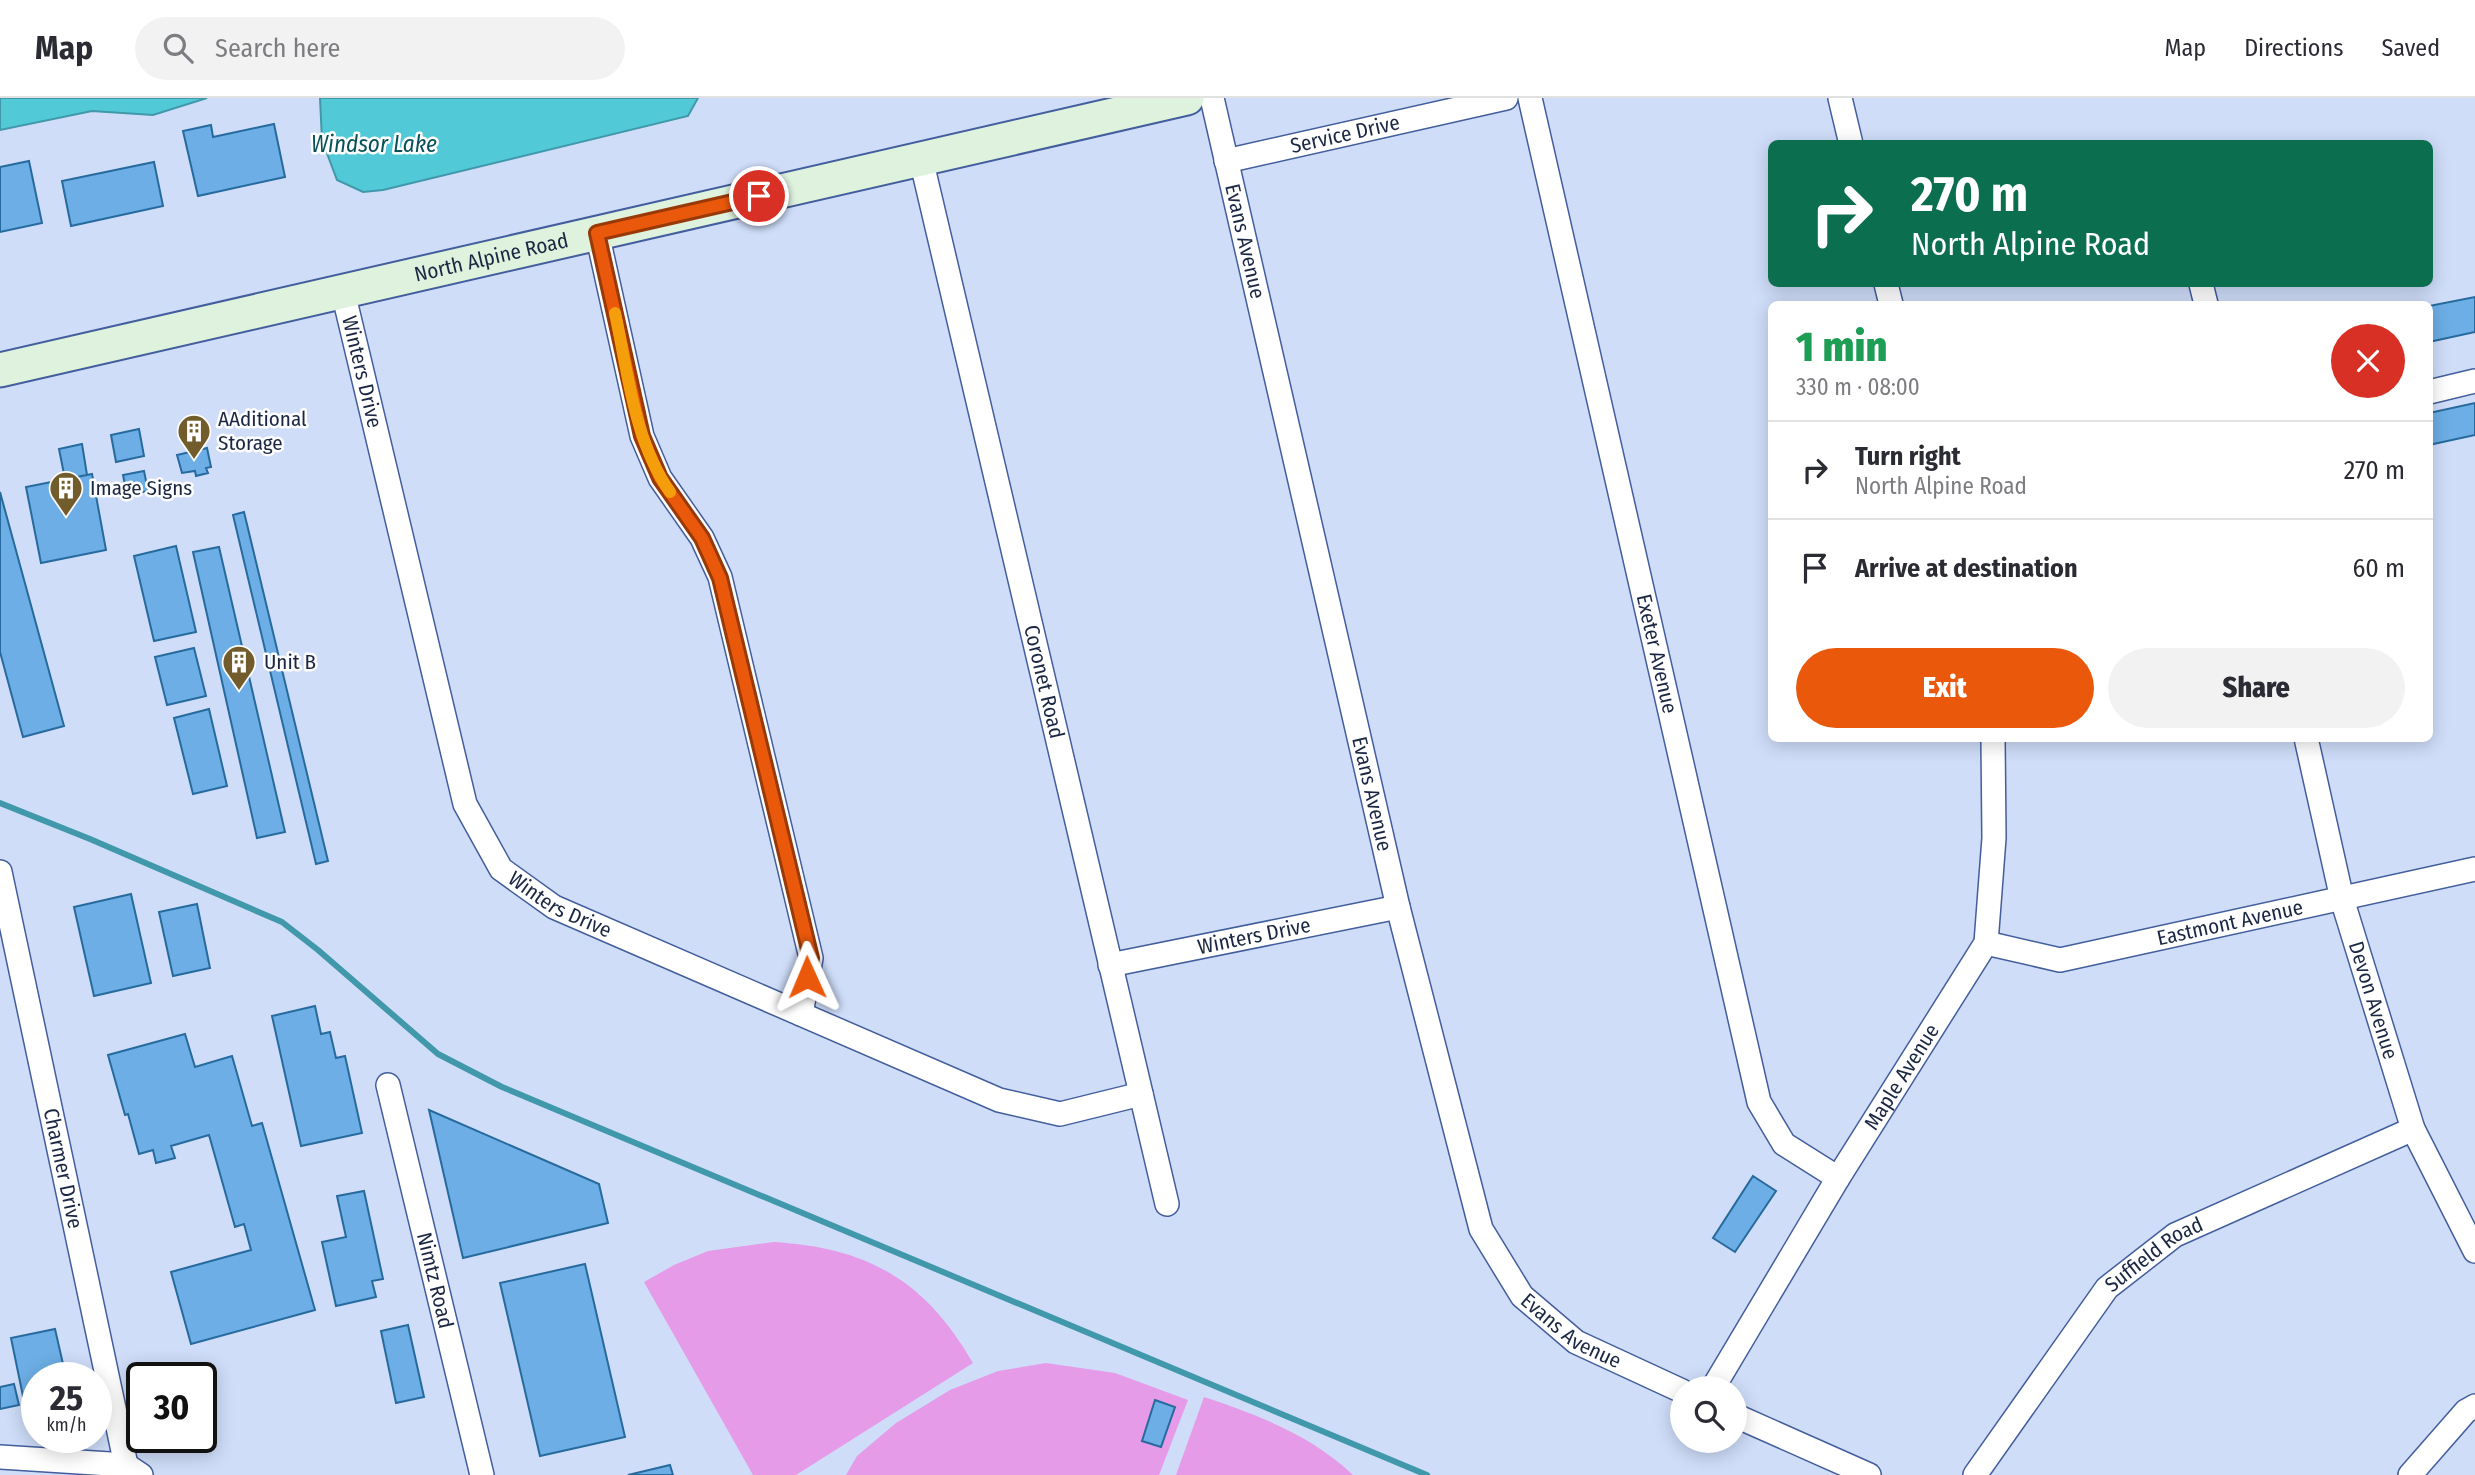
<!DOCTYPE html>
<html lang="en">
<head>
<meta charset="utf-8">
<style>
  :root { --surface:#fff; --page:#f2f2f3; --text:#2b2b33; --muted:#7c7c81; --line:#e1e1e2; --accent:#ea580c }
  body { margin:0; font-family:"Fira Sans Condensed",sans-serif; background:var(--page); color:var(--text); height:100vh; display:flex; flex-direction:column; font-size:26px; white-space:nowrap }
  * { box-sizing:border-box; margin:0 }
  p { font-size:23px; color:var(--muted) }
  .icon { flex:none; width:38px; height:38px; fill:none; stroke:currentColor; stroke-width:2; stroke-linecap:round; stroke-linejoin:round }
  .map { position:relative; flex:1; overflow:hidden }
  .side { position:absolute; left:1768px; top:203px; width:665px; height:441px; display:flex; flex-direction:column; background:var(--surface); border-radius:10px; box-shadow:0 4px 18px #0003 }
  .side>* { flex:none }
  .top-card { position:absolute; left:1768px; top:42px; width:665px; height:147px; border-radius:10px; box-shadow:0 4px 18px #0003; background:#0b6e4f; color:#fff; overflow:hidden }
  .controls { position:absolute; left:1670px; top:1278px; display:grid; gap:14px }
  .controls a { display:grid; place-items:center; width:77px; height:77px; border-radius:50%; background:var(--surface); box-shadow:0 4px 18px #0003; font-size:35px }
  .speed { position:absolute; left:21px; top:1264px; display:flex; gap:14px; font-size:35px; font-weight:700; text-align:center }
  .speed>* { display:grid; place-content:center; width:91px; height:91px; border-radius:50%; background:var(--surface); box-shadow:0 4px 18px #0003; line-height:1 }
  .speed small { font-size:18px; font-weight:400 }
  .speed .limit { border:4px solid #111; border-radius:10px; background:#fff; color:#111 }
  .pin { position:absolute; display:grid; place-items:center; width:60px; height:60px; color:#fff; margin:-30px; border:4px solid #fff; border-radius:50%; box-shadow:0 2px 7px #0007 }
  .me { position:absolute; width:77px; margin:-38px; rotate:359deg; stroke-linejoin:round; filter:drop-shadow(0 0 5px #0008) }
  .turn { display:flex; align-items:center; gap:24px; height:147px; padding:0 28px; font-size:32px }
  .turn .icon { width:91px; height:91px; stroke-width:2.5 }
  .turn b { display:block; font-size:49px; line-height:60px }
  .round { display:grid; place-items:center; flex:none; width:74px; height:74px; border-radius:37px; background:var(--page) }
  .headline { display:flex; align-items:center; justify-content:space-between; height:119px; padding:0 28px }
  h1 { font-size:42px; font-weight:800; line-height:52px; color:#1e9e55 }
  .action { display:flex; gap:14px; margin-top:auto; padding:14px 28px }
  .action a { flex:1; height:80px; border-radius:42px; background:var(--accent); color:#fff; font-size:28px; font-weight:800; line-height:80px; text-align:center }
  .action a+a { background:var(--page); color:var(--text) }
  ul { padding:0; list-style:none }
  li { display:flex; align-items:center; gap:21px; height:98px; padding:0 28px; border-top:2px solid var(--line) }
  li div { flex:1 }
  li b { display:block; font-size:26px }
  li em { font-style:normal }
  header { display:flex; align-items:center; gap:42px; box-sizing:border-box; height:98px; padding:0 35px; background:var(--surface); border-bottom:2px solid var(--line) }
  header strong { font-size:33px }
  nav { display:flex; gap:38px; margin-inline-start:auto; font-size:24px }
  .search { width:490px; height:63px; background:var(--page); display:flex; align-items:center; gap:18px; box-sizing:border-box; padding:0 24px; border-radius:38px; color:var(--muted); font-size:26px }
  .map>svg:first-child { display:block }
  .green { fill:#e59be8 }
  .water { fill:#51c9d7; stroke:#4198aa; stroke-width:2 }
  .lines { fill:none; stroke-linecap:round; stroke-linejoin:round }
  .stream { stroke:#4198aa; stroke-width:6 }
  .building { fill:#6caee5; stroke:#276a9d; stroke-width:2 }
  .minor-casing { stroke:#435e9c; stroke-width:26 }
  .secondary-casing { stroke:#435e9c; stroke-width:37 }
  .minor { stroke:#fff; stroke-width:23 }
  .secondary { stroke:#def2de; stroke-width:33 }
  .route-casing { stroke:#983908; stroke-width:18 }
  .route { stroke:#ea580c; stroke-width:12 }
  .slow { stroke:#f59e0b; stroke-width:12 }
  .labels { text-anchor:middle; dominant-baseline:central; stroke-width:5; stroke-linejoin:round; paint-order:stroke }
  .street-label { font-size:21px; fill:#1b2742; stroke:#fdfdfd }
  .poi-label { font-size:21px; fill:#1b2742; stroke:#fdfdfd; text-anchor:start }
  .water-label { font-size:23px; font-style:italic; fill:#065158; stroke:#fdfdfd }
</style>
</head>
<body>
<header>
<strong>Map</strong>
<div class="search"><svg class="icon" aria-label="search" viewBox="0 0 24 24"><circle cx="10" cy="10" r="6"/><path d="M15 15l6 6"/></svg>Search here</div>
<nav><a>Map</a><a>Directions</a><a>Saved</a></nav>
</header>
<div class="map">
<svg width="2475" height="1377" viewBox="0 0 2475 1377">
  <rect width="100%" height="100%" fill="#cfddf9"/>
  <path class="green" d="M774,1144C868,1150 925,1182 973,1265L796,1377H753L644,1184L674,1167L708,1153Z
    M1046,1265L1115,1275L1188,1302L1159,1377H846L857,1358L896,1325L950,1292L998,1273Z
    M1204,1299C1258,1317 1311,1337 1353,1377H1176Z"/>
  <path class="water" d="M0,0H207L153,17L92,13L0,32Z
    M320,0H698L688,18L383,92L363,94L337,82L322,42Z"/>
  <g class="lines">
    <path class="stream" d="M0,705L90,741L282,824L318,852L438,956L502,989L1427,1377"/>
  </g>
  <path class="building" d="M274,26L285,79L198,98L183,33L211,27L213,39Z
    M29,63L42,125L0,134V69Z
    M154,64L163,108L71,128L62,83Z
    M2475,199V234L2429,244V208Z
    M2475,305V337L2429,347V315Z
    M139,331L144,358L116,364L111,337Z
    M82,346L87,377L65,381L59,351Z
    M207,350L211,369L206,370L208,375L196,378L195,373L182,375L177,357Z
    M144,373L148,393L127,397L123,377Z
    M92,376L106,452L41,465L26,389Z
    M0,394L64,628L23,639L0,554Z
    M244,414L328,763L316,766L233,417Z
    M176,448L196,534L154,543L134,458Z
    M219,449L285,734L257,740L193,454Z
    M194,550L206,598L167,607L155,559Z
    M209,611L227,688L193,696L174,620Z
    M131,796L151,885L94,898L74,809Z
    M197,806L210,870L173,878L159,814Z
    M315,908L321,936L330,934L336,960L345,958L362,1035L301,1048L272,918Z
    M185,936L195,969L232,958L252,1028L262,1025L315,1212L191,1246L171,1174L251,1152L244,1126L235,1129L209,1037L171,1048L175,1060L156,1065L153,1052L139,1056L128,1016L125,1017L108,957Z
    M429,1012L599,1086L608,1125L463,1160Z
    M1753,1078L1776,1093L1735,1154L1713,1140Z
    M364,1093L383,1181L372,1183L376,1199L336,1208L322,1144L346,1139L337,1098Z
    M585,1166L625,1339L540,1358L500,1185Z
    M408,1227L424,1299L396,1305L381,1233Z
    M55,1231L66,1279H37V1305L25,1308L11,1240Z
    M14,1286L19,1307L0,1311V1289Z
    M1155,1302L1175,1309L1161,1349L1142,1343Z
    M670,1367L673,1377H628Z"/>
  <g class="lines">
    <defs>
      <g id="minor">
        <path id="s1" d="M1212,0L1398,809L1481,1131L1522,1198L1576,1244L1682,1293"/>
        <path id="s2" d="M1530,0L1759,1004L1784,1046L1838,1080"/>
        <path d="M1840,0L1851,46"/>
        <path id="s3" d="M921,61L1167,1106"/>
        <path id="s4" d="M1226,63L1506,0"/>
        <path d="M597,135L642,338L660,380L702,440L720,479L811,860L801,916"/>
        <path d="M1886,186L1891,206"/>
        <path d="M2201,186L2206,206"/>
        <path id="s5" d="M343,194L465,706L501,771L554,809L999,1002L1060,1016L1141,996"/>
        <path d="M2429,294L2475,283"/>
        <path id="s6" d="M2306,640L2342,801L2413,1031L2475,1153"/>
        <path id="s7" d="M0,774L126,1367"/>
        <path id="s8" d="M1986,845L2060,862L2475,771"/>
        <path id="s9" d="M1110,867L1398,809"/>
        <path id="s10" d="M388,987L482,1377"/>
        <path id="s11" d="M1713,1290L1838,1080L1986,845L1994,740L1993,640"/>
        <path d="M1734,1317L1869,1377"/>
        <path d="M0,1359L126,1367L141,1377"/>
        <path id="s12" d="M1975,1377L2107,1190L2175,1137L2413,1031"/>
        <path d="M2410,1377L2466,1313L2475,1308"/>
      </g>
      <g id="secondary">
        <path id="s13" d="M0,272L1187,0"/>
      </g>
    </defs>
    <use href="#minor" class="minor-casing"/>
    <use href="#secondary" class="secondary-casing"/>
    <use href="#minor" class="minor"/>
    <use href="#secondary" class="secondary"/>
  </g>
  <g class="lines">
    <defs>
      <path id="route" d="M759,98L597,135L642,338L660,380L702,440L720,480L811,860L807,879"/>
    </defs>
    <use href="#route" class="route-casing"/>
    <use href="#route" class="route"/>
    <path class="slow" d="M615,215C628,274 634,343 670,394"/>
  </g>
  <defs>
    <symbol id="building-pin" viewBox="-11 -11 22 30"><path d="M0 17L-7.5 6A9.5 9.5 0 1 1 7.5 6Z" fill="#725c2c" stroke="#fdfdfd"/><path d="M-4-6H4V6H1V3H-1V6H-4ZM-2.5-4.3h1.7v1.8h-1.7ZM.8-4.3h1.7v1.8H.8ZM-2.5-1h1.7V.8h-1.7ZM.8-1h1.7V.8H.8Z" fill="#fff"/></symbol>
  </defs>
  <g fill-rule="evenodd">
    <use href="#building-pin" x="175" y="314" width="38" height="52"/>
    <use href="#building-pin" x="47" y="371" width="38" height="52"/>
    <use href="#building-pin" x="220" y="545" width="38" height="52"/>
  </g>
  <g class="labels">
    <g class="street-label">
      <text stroke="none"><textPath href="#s4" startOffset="122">Service Drive</textPath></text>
      <text stroke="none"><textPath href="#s1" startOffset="147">Evans Avenue</textPath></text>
      <text stroke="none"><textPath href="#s13" startOffset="504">North Alpine Road</textPath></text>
      <text stroke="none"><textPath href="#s5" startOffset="82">Winters Drive</textPath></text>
      <text stroke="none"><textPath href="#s2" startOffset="570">Exeter Avenue</textPath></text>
      <text stroke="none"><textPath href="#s3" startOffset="537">Coronet Road</textPath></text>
      <text stroke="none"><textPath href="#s1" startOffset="714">Evans Avenue</textPath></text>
      <text stroke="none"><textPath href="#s5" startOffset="670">Winters Drive</textPath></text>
      <text stroke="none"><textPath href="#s8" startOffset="250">Eastmont Avenue</textPath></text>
      <text stroke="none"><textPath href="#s9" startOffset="147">Winters Drive</textPath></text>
      <text stroke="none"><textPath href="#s6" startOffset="271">Devon Avenue</textPath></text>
      <text stroke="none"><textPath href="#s11" startOffset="364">Maple Avenue</textPath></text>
      <text stroke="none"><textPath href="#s7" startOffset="303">Charmer Drive</textPath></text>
      <text stroke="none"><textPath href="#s12" startOffset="287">Suffield Road</textPath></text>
      <text stroke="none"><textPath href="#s10" startOffset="201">Nimtz Road</textPath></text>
      <text stroke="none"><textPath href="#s1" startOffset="1302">Evans Avenue</textPath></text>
    </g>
    <g class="poi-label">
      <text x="218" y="321">AAditional<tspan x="218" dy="24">Storage</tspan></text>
      <text x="90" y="390">Image Signs</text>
      <text x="264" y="564">Unit B</text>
    </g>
    <g class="water-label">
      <text x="374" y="46">Windsor Lake</text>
    </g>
  </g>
</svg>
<div class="controls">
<a><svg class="icon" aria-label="search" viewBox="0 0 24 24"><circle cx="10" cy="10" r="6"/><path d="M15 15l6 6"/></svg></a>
</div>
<div class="speed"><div>25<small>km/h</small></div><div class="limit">30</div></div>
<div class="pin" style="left:759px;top:98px;background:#d93025"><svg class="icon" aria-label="arrive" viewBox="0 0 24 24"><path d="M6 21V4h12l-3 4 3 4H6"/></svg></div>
<svg class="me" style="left:807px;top:879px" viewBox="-20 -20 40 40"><path d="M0-17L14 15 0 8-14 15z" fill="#ea580c" stroke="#fff" stroke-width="4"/></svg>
<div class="top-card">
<div class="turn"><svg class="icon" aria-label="right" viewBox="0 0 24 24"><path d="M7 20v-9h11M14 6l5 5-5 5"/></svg><div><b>270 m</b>North Alpine Road</div></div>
</div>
<section class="side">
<div class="headline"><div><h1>1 min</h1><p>330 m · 08:00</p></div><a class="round" style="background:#d93025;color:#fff"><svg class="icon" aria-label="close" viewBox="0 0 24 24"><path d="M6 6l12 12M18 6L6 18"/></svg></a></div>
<ul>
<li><svg class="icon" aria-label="right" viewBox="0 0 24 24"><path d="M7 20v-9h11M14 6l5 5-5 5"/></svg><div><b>Turn right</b><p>North Alpine Road</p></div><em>270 m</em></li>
<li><svg class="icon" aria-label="arrive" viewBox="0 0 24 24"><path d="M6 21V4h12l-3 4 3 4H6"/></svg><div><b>Arrive at destination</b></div><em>60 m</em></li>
</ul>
<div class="action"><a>Exit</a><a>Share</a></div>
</section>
</div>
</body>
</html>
